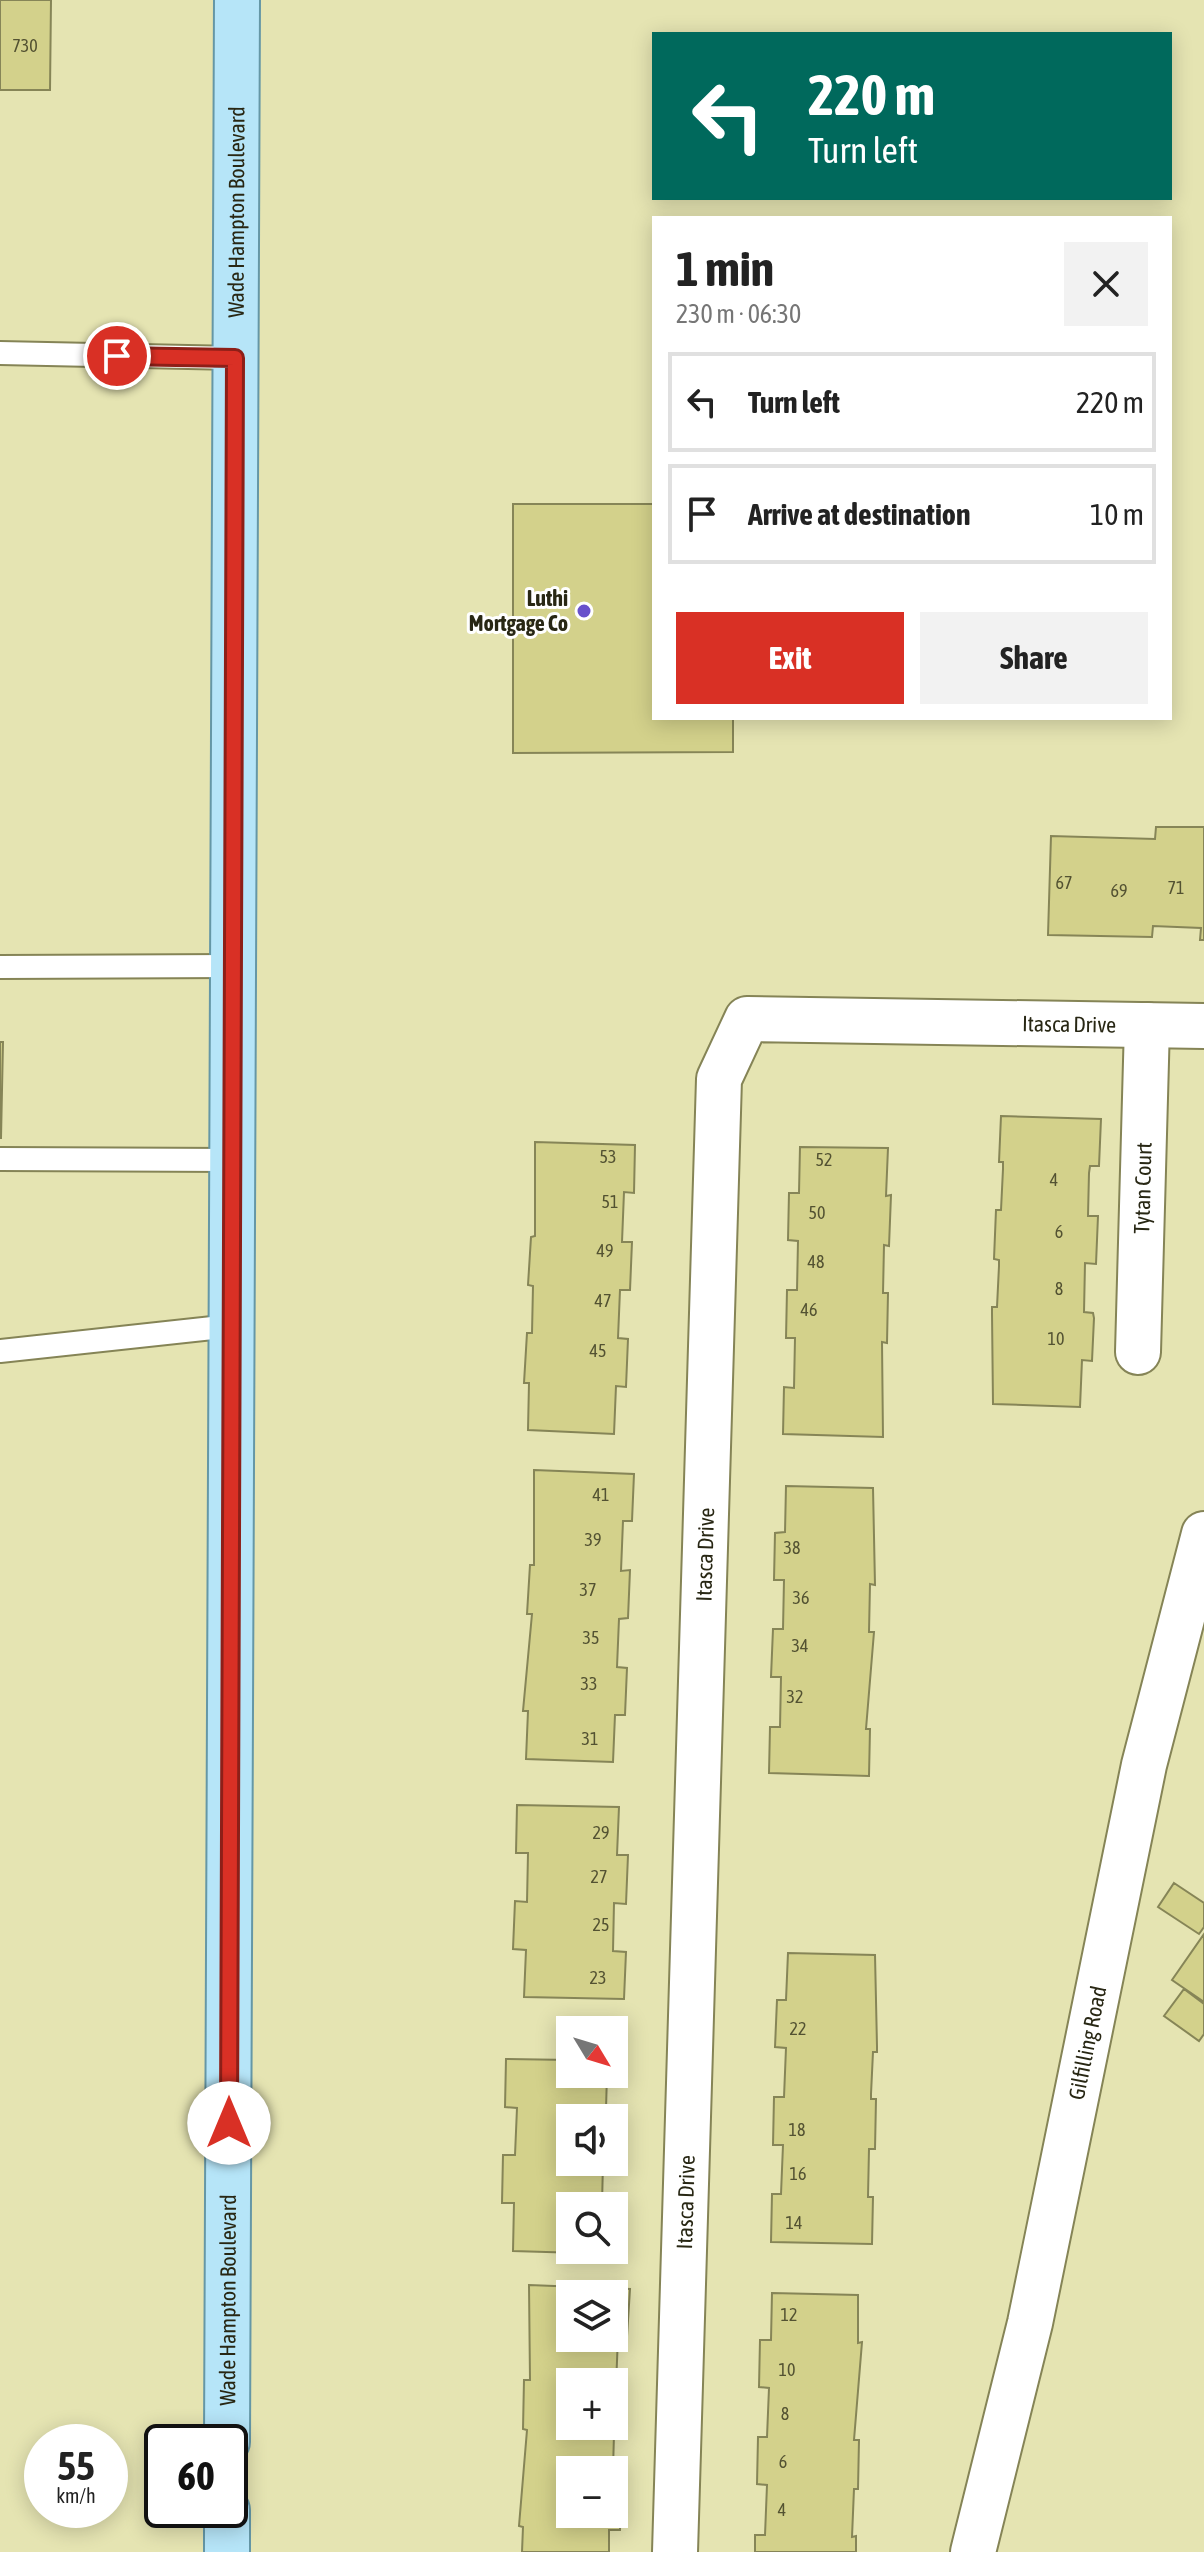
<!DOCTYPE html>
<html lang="en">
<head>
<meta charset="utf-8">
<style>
  :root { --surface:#fff; --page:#f2f2f2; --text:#222; --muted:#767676; --line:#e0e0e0; --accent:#d93025 }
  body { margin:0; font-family:"Asap Condensed",sans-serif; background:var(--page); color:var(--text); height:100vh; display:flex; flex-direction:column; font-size:30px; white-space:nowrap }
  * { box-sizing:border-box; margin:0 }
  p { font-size:26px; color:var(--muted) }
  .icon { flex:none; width:44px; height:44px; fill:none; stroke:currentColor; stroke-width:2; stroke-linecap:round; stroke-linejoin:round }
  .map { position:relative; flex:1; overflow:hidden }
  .sheet { position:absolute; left:652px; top:216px; width:520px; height:504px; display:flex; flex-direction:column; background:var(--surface); border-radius:0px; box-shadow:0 4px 20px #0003 }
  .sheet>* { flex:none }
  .guide { position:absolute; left:652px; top:32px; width:520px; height:168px; border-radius:0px; box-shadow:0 4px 20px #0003; background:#00695c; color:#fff; overflow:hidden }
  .needle { width:52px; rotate:128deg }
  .tools { position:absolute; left:556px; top:2016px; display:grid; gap:16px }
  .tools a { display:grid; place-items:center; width:72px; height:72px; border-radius:0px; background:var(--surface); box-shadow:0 4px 20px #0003; font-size:40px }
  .speed { position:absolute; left:24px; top:2424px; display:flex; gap:16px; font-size:40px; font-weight:700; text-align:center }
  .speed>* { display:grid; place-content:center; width:104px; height:104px; border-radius:50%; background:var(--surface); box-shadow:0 4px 20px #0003; line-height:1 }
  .speed small { font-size:20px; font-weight:400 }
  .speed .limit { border:4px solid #111; border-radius:12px; background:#fff; color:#111 }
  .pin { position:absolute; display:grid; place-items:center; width:68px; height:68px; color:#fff; margin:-34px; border:4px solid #fff; border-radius:50%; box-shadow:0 2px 8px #0007 }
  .me { position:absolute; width:88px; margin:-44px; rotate:0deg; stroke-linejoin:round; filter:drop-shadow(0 0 6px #0008) }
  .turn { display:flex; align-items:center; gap:28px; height:168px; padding:0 24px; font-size:36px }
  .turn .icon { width:104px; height:104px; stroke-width:2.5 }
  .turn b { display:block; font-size:56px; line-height:68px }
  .round { display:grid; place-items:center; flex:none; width:84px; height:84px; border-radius:0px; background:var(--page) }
  .overview { display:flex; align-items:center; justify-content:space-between; height:136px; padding:0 24px }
  h1 { font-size:48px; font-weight:700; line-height:60px }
  .primary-button { display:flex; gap:16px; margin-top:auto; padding:16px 24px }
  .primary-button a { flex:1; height:92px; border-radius:0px; background:var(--accent); color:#fff; font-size:32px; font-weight:700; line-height:92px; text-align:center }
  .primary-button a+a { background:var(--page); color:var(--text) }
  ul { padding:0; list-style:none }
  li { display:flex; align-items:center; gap:24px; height:100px; margin:0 16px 12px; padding:0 8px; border:4px solid var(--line); border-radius:0px }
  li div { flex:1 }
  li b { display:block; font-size:30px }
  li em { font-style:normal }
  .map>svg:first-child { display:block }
  .building { fill:#d3d18b; stroke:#868557; stroke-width:2; fill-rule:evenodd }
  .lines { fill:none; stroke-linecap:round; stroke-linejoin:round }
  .lane-casing { stroke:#858456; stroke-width:26 }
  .street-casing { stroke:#858456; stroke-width:48 }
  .primary-casing { stroke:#6597a6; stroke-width:48 }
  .lane { stroke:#fff; stroke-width:22 }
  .street { stroke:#fff; stroke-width:44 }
  .primary { stroke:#b6e5f8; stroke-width:44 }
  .route-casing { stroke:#8d1f18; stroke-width:20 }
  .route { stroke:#d93025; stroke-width:14 }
  .poi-dot { fill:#6851cb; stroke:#fff; stroke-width:3 }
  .labels { text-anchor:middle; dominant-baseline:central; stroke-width:6; stroke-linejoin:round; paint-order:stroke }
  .number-label { font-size:18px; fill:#535232 }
  .street-label { font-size:22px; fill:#282714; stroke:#fff }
  .poi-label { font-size:22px; font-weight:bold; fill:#282714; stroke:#fff; text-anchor:end }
</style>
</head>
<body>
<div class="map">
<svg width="1204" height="2552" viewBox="0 0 1204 2552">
  <rect width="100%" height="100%" fill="#e5e4b2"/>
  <path class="building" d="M0,0H51L50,90H0Z
    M513,504H654V718H733V752L513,753Z
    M1156,827H1204V940H1200L1201,928L1153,926L1152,937L1048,935L1051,836L1155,839Z
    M0,1042H3L1,1138H0Z
    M1001,1116L1101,1119L1099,1166H1090L1089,1173L1088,1216H1098L1096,1264L1085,1263L1084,1312L1093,1313L1094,1318L1092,1361L1082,1360L1080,1407L993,1404L992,1313V1307H997L999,1266V1260L994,1259L996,1210H1001L1003,1169V1162H999Z
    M535,1142L635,1145L634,1193L624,1192L622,1242H632L630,1290H620L618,1338L628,1339L626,1387L616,1386L614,1434L528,1430L529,1383H524L527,1333H532L533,1286L528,1285L531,1237L535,1236Z
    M800,1147L888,1148L886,1196L891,1195L889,1246L884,1245L883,1293H888L887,1343L882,1342L883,1437L783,1434L784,1387L794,1388L795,1338H786L787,1290H797L798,1241L788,1240L789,1193H799Z
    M534,1470L634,1474L632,1521H623L621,1571L630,1570L628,1618L619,1619L617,1667L627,1668L625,1715H615L613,1762L526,1759L528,1711H523L532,1614H527L530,1565H534Z
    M786,1486L873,1488L875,1585L870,1584L869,1632H874L866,1729H870L869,1776L769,1773L770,1727H780L781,1677H771L773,1629H783L784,1580H774L775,1533L785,1532Z
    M517,1805L619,1807L617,1855H628L626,1904L614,1903L613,1951L626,1952L624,1999L524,1997L526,1950L513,1949L515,1901L527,1902L528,1853H516Z
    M1174,1883L1204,1903V1927L1199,1934L1158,1907Z
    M1204,1934V2002L1172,1980Z
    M788,1953L875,1955L877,2046V2052H873L871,2094V2099H876L875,2149H869L868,2197H873L872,2244L771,2242L772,2194H781L783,2145H773L774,2097H784L786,2048L775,2047L777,2000H786Z
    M1184,1989L1204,2004V2034L1199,2041L1164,2016Z
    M506,2059L570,2060V2074H607L606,2109H617L615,2158L614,2118H570V2162H603L602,2205L614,2206H570V2250H613V2254L513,2251L514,2203H502L503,2155H515L517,2108L505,2107Z
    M529,2285L630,2289L627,2336H618L616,2386H626L624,2434H614L613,2470H570V2514H614V2482L621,2483L620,2530H609V2552H522L523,2527L519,2526L527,2430L523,2429L524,2380H530ZM570,2294H614V2338H570ZM570,2382H614V2426H570Z
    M772,2293L858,2295V2343L862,2342L854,2440H859L858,2489H854L852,2537L856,2536V2552H755V2535H765L767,2485L757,2484L758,2437H767L769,2388L759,2387L760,2340H771Z"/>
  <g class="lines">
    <defs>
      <path id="lane" d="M0,353L235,358
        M0,967L233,966
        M0,1159L232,1160
        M0,1351L231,1326"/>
      <g id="street">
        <path id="s1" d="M1138,1352L1147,1025"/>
        <path id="s2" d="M675,2552L719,1079L747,1019L1204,1026"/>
        <path id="s3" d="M973,2552L1030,2323L1144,1765L1204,1534"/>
      </g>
      <g id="primary">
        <path id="s4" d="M227,2442L237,0"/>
        <path d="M227,2552V2510"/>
      </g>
    </defs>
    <use href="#lane" class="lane-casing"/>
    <use href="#street" class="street-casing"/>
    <use href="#primary" class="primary-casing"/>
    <use href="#lane" class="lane"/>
    <use href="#street" class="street"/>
    <use href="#primary" class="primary"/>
  </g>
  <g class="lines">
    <defs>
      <path id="route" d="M117,356L235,358L229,2123"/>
    </defs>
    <use href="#route" class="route-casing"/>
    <use href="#route" class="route"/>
  </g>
  <circle class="poi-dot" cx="584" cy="611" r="8"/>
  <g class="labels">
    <g class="number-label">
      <text x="25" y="45">730</text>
      <text x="1064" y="882">67</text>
      <text x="1176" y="887">71</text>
      <text x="1119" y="890">69</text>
      <text x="608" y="1156">53</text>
      <text x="824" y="1159">52</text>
      <text x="1054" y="1179">4</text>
      <text x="610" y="1201">51</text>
      <text x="817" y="1212">50</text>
      <text x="1059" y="1231">6</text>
      <text x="605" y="1250">49</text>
      <text x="816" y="1261">48</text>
      <text x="1059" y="1288">8</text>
      <text x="603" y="1300">47</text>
      <text x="809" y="1309">46</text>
      <text x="1056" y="1338">10</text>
      <text x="598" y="1350">45</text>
      <text x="601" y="1494">41</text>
      <text x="593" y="1539">39</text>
      <text x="792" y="1547">38</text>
      <text x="588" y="1589">37</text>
      <text x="801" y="1597">36</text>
      <text x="591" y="1637">35</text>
      <text x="800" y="1645">34</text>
      <text x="589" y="1683">33</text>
      <text x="795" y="1696">32</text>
      <text x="590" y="1738">31</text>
      <text x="601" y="1832">29</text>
      <text x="599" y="1876">27</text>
      <text x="601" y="1924">25</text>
      <text x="598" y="1977">23</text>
      <text x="798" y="2028">22</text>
      <text x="797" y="2129">18</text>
      <text x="798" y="2173">16</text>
      <text x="794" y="2222">14</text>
      <text x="789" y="2314">12</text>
      <text x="787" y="2369">10</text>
      <text x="785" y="2413">8</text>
      <text x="783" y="2461">6</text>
      <text x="782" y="2509">4</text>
    </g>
    <g class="street-label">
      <text stroke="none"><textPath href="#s4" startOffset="2230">Wade Hampton Boulevard</textPath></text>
      <text stroke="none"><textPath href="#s2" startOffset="1862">Itasca Drive</textPath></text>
      <text stroke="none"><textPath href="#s1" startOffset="164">Tytan Court</textPath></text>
      <text stroke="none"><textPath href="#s2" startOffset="998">Itasca Drive</textPath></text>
      <text stroke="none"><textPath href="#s3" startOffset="522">Gilfilling Road</textPath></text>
      <text stroke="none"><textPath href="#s2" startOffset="350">Itasca Drive</textPath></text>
      <text stroke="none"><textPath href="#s4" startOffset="142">Wade Hampton Boulevard</textPath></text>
    </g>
    <g class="poi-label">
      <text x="568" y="598">Luthi<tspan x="568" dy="25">Mortgage Co</tspan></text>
    </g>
  </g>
</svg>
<div class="tools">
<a><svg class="needle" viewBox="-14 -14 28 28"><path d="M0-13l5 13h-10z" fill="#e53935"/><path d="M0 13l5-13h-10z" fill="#767676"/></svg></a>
<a><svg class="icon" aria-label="sound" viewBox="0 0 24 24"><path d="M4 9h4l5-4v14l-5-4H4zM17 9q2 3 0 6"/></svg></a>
<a><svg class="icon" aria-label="search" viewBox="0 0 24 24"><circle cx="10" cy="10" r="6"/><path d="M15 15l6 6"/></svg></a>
<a><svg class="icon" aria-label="layers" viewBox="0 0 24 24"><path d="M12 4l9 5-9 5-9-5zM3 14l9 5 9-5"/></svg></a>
<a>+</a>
<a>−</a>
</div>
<div class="speed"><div>55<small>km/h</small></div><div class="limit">60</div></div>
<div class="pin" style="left:117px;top:356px;background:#d93025"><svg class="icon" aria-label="arrive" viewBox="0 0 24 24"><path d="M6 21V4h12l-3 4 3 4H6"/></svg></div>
<svg class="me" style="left:229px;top:2123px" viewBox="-20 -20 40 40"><circle r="19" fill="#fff"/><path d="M0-13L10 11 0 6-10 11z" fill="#d93025"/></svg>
<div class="guide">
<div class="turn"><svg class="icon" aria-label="left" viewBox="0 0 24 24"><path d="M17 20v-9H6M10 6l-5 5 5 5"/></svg><div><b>220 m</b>Turn left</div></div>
</div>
<section class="sheet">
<div class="overview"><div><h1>1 min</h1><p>230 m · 06:30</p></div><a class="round"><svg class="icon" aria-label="close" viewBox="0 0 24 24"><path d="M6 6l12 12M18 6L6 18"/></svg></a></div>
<ul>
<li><svg class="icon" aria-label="left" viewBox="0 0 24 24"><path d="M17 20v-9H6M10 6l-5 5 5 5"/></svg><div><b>Turn left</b></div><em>220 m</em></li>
<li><svg class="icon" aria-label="arrive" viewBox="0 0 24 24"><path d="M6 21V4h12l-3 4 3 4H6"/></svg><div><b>Arrive at destination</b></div><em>10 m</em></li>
</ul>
<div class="primary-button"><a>Exit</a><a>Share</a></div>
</section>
</div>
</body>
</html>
